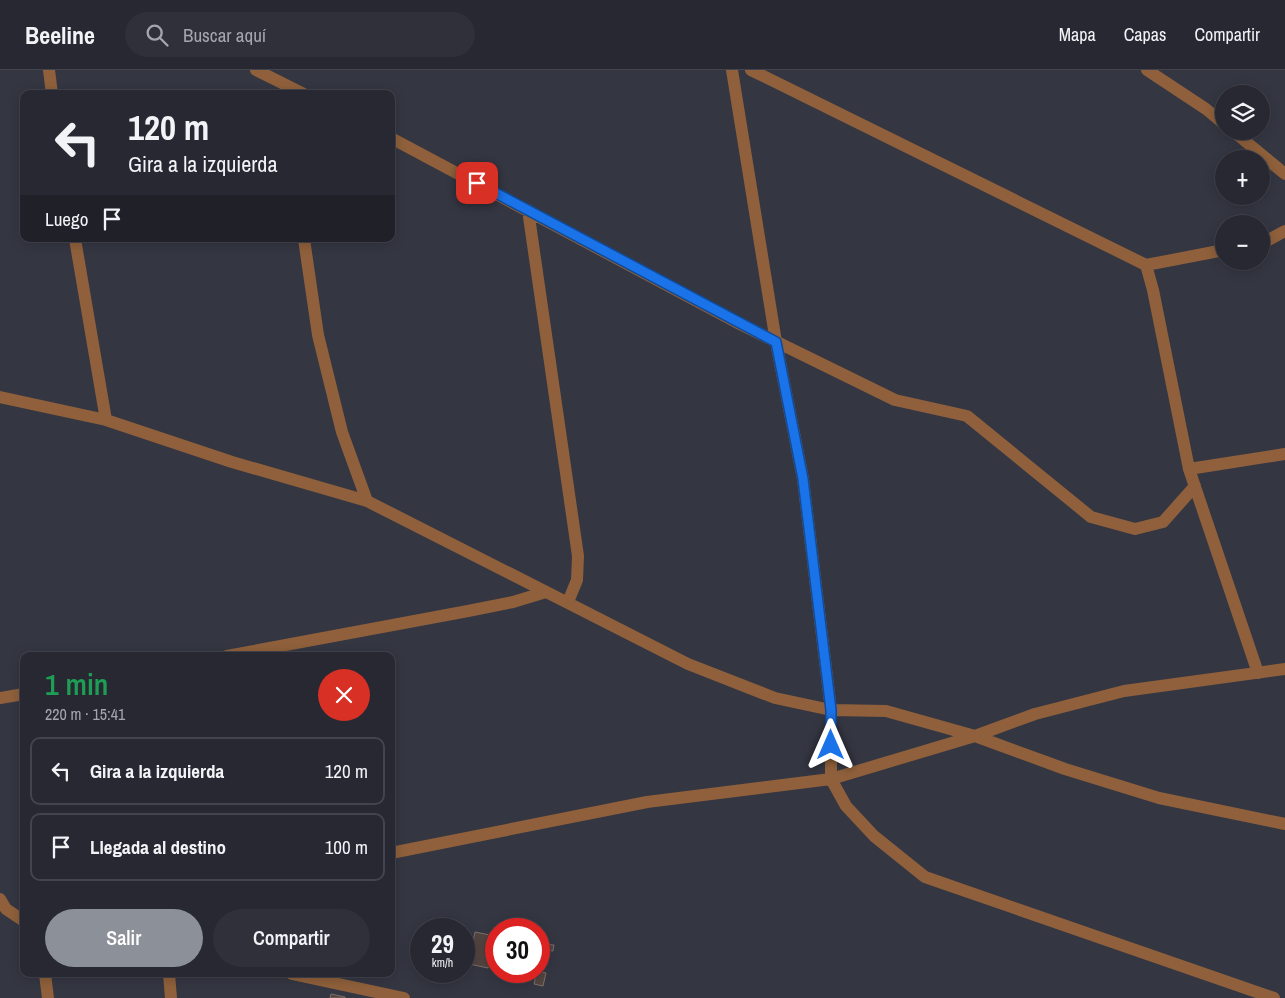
<!DOCTYPE html>
<html lang="es">
<head>
<meta charset="utf-8">
<style>
  :root { --surface:#272832; --page:#2f303a; --text:#f1f3f6; --muted:#a4a6ac; --line:#43444d; --accent:#8c9099 }
  body { margin:0; font-family:"Archivo Narrow",sans-serif; background:var(--page); color:var(--text); height:100vh; display:flex; flex-direction:column; font-size:19px; white-space:nowrap }
  * { box-sizing:border-box; margin:0 }
  p { font-size:16px; color:var(--muted) }
  .icon { flex:none; width:28px; height:28px; fill:none; stroke:currentColor; stroke-width:2; stroke-linecap:round; stroke-linejoin:round }
  .map { position:relative; flex:1; overflow:hidden }
  .drawer { position:absolute; left:20px; top:582px; width:375px; height:325px; display:flex; flex-direction:column; background:var(--surface); border-radius:10px; box-shadow:0 2px 12px #0003,0 0 0 1px var(--line) }
  .drawer>* { flex:none }
  .banner { position:absolute; left:20px; top:20px; width:375px; height:152px; border-radius:10px; box-shadow:0 2px 12px #0003,0 0 0 1px var(--line); background:#272832; color:var(--text); overflow:hidden }
  .controls { position:absolute; left:1215px; top:15px; display:grid; gap:10px }
  .controls a { display:grid; place-items:center; width:55px; height:55px; border-radius:50%; background:var(--surface); box-shadow:0 2px 12px #0003,0 0 0 1px var(--line); font-size:25px }
  .speed { position:absolute; left:410px; top:848px; display:flex; gap:10px; font-size:25px; font-weight:700; text-align:center }
  .speed>* { display:grid; place-content:center; width:65px; height:65px; border-radius:50%; background:var(--surface); box-shadow:0 2px 12px #0003,0 0 0 1px var(--line); line-height:1 }
  .speed small { font-size:12px; font-weight:400 }
  .speed .limit { border:8px solid #d22; background:#fff; color:#111 }
  .pin { position:absolute; display:grid; place-items:center; width:42px; height:42px; color:#fff; margin:-21px; border-radius:10px; box-shadow:0 2px 8px #0006 }
  .me { position:absolute; width:55px; margin:-28px; rotate:0deg; stroke-linejoin:round; filter:drop-shadow(0 0 4px #0008) }
  .turn { display:flex; align-items:center; gap:18px; height:105px; padding:0 25px; font-size:22px }
  .turn .icon { width:65px; height:65px; stroke-width:2.5 }
  .turn b { display:block; font-size:35px; line-height:42px }
  .then { display:flex; align-items:center; height:48px; padding:0 25px; background:#0003; gap:10px; font-size:19px }
  .round { display:grid; place-items:center; flex:none; width:52px; height:52px; border-radius:26px; background:var(--page) }
  .overview { display:flex; align-items:center; justify-content:space-between; height:85px; padding:0 25px }
  h1 { font-size:30px; font-weight:600; line-height:38px; color:#1e9e55 }
  .action { display:flex; gap:10px; margin-top:auto; padding:10px 25px }
  .action a { flex:1; height:58px; border-radius:30px; background:var(--accent); color:#fff; font-size:20px; font-weight:600; line-height:58px; text-align:center }
  .action a+a { background:var(--page); color:var(--text) }
  ul { padding:0; list-style:none }
  li { display:flex; align-items:center; gap:15px; height:68px; margin:0 10px 8px; padding:0 15px; border:2px solid var(--line); border-radius:10px }
  li div { flex:1 }
  li b { display:block; font-size:19px }
  li em { font-style:normal }
  header { display:flex; align-items:center; gap:30px; box-sizing:border-box; height:70px; padding:0 25px; background:var(--surface); border-bottom:1px solid var(--line) }
  header strong { font-size:24px }
  nav { display:flex; gap:28px; margin-inline-start:auto; font-size:18px }
  .search { width:350px; height:45px; background:var(--page); display:flex; align-items:center; gap:12px; box-sizing:border-box; padding:0 18px; border-radius:28px; color:var(--muted); font-size:19px }
  .map>svg:first-child { display:block }
  .building { fill:#534540; stroke:#7f6f69 }
  .lines { fill:none; stroke-linecap:round; stroke-linejoin:round }
  .minor { stroke:#8f603b; stroke-width:12 }
  .route-casing { stroke:#114b97; stroke-width:12 }
  .route { stroke:#1a73e8; stroke-width:9 }
</style>
</head>
<body>
<header>
<strong>Beeline</strong>
<div class="search"><svg class="icon" aria-label="search" viewBox="0 0 24 24"><circle cx="10" cy="10" r="6"/><path d="M15 15l6 6"/></svg>Buscar aquí</div>
<nav><a>Mapa</a><a>Capas</a><a>Compartir</a></nav>
</header>
<div class="map">
<svg width="1285" height="928" viewBox="0 0 1285 928">
  <rect width="100%" height="100%" fill="#343642"/>
  <path class="building" d="M475,862L495,866L488,898L469,894L471,881L468,880L469,872H473Z
    M545,874L554,875L553,881L544,880Z
    M537,901L546,903L543,916L534,914Z
    M331,924L345,927V928H330Z"/>
  <g class="lines">
    <path class="minor" d="M49,0L52,24
      M256,0L304,24
      M732,0L776,272L803,409L831,640V709L846,736L874,766L925,807L1274,928
      M751,0L1146,195L1224,180
      M1147,0L1206,39L1224,54
      M1233,61L1285,104
      M391,68L736,252L895,330L967,346L1091,447L1135,459L1163,452L1195,416
      M528,140L578,486L577,510L568,532
      M75,169L106,350
      M304,169L318,265L342,362L367,431
      M1261,174L1285,161
      M1146,195L1153,220L1189,399L1258,603
      M0,327L106,350L232,392L367,431L688,594L775,628L831,640L886,641L975,666L1065,699L1159,728L1285,754
      M1189,399L1285,384
      M227,586L468,541L513,532L546,522
      M0,628L24,624
      M391,783L647,732L831,709L975,666L1035,644L1124,621L1285,599
      M0,829L6,839L24,851
      M45,904L48,928
      M169,904L171,928
      M292,904L404,928"/>
  </g>
  <g class="lines">
    <defs>
      <path id="route" d="M477,113L776,272L803,409L831,640V675"/>
    </defs>
    <use href="#route" class="route-casing"/>
    <use href="#route" class="route"/>
  </g>
</svg>
<div class="controls">
<a><svg class="icon" aria-label="layers" viewBox="0 0 24 24"><path d="M12 4l9 5-9 5-9-5zM3 14l9 5 9-5"/></svg></a>
<a>+</a>
<a>−</a>
</div>
<div class="speed"><div>29<small>km/h</small></div><div class="limit">30</div></div>
<div class="pin" style="left:477px;top:113px;background:#d93025"><svg class="icon" aria-label="arrive" viewBox="0 0 24 24"><path d="M6 21V4h12l-3 4 3 4H6"/></svg></div>
<svg class="me" style="left:831px;top:675px" viewBox="-20 -20 40 40"><path d="M0-17L14 15 0 8-14 15z" fill="#1a73e8" stroke="#fff" stroke-width="4"/></svg>
<div class="banner">
<div class="turn"><svg class="icon" aria-label="left" viewBox="0 0 24 24"><path d="M17 20v-9H6M10 6l-5 5 5 5"/></svg><div><b>120 m</b>Gira a la izquierda</div></div>
<div class="then">Luego<svg class="icon" aria-label="arrive" viewBox="0 0 24 24"><path d="M6 21V4h12l-3 4 3 4H6"/></svg></div>
</div>
<section class="drawer">
<div class="overview"><div><h1>1 min</h1><p>220 m · 15:41</p></div><a class="round" style="background:#d93025;color:#fff"><svg class="icon" aria-label="close" viewBox="0 0 24 24"><path d="M6 6l12 12M18 6L6 18"/></svg></a></div>
<ul>
<li><svg class="icon" aria-label="left" viewBox="0 0 24 24"><path d="M17 20v-9H6M10 6l-5 5 5 5"/></svg><div><b>Gira a la izquierda</b></div><em>120 m</em></li>
<li><svg class="icon" aria-label="arrive" viewBox="0 0 24 24"><path d="M6 21V4h12l-3 4 3 4H6"/></svg><div><b>Llegada al destino</b></div><em>100 m</em></li>
</ul>
<div class="action"><a>Salir</a><a>Compartir</a></div>
</section>
</div>
</body>
</html>
